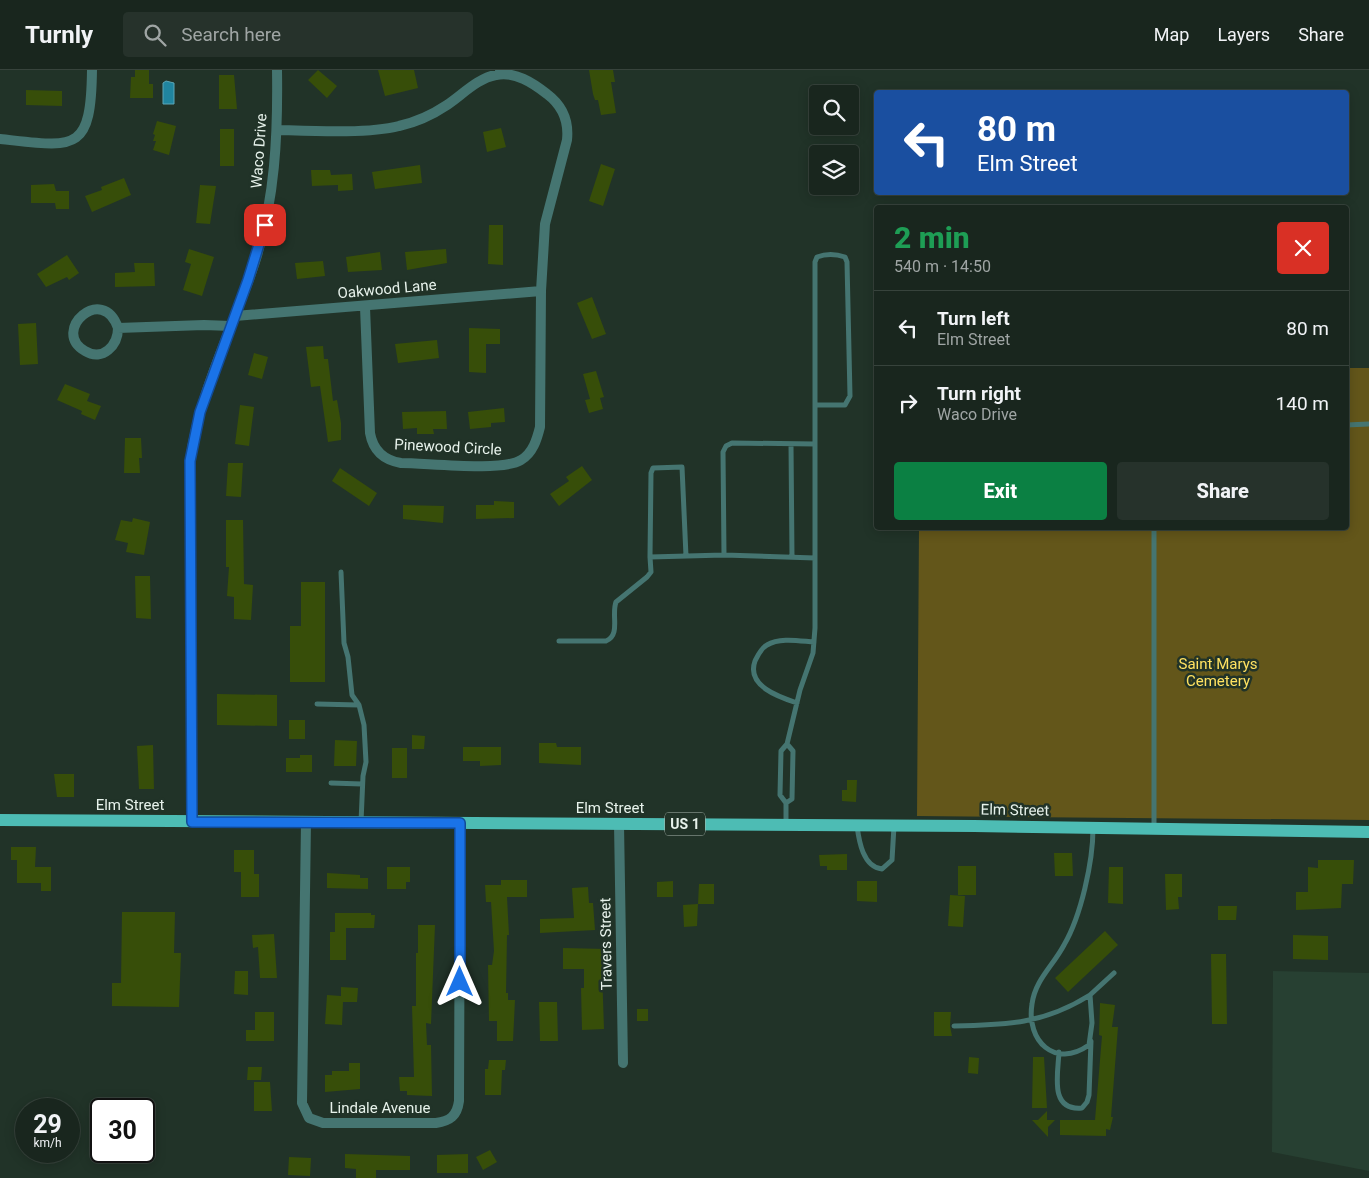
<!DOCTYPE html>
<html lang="en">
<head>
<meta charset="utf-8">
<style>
  :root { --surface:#19261e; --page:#26322b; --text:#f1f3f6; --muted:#9fa5a4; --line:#37433c; --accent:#0b8043 }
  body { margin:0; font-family:Roboto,sans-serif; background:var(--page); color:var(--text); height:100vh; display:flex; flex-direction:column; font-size:19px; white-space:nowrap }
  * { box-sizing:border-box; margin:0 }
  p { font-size:16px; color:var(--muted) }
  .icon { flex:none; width:28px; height:28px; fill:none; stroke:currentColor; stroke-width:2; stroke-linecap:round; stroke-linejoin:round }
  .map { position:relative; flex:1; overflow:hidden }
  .sheet { position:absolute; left:874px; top:135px; width:475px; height:325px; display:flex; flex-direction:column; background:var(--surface); border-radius:5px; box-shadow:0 2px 12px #0003,0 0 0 1px var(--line) }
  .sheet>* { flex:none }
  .guide { position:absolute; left:874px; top:20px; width:475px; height:105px; border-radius:5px; box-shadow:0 2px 12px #0003,0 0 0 1px var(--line); background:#1a4fa0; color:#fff; overflow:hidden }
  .controls { position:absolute; left:809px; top:15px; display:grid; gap:10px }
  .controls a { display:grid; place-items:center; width:50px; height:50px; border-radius:5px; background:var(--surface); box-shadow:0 2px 12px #0003,0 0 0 1px var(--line); font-size:25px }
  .speed { position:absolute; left:15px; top:1028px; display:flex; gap:10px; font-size:25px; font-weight:700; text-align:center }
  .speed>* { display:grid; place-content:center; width:65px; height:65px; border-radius:50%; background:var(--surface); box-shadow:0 2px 12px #0003,0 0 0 1px var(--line); line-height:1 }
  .speed small { font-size:12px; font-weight:400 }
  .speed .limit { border:2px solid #111; border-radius:8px; background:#fff; color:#111 }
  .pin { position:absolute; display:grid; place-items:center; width:42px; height:42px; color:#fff; margin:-21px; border-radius:10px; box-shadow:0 2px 8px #0006 }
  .me { position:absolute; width:55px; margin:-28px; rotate:0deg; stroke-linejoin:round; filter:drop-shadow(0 0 4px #0008) }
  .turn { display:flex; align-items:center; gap:18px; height:105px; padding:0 20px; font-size:22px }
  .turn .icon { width:65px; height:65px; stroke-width:2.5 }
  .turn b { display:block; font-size:35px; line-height:42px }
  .round { display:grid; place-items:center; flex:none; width:52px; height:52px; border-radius:5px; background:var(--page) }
  .overview { display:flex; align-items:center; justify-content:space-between; height:85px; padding:0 20px }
  h1 { font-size:30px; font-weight:800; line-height:38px; color:#1e9e55 }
  .button { display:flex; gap:10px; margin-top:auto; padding:10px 20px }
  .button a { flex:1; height:58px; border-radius:5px; background:var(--accent); color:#fff; font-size:20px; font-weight:800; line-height:58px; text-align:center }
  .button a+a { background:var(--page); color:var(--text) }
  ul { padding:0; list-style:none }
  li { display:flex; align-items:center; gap:15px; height:75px; padding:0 20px; border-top:1px solid var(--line) }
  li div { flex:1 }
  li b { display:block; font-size:19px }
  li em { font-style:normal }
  header { display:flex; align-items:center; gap:30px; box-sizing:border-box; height:70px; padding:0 25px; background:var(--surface); border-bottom:1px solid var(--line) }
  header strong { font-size:24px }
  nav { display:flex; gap:28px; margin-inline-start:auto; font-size:18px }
  .search { width:350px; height:45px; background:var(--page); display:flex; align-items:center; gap:12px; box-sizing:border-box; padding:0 18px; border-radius:5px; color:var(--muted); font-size:19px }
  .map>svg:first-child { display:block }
  .built { fill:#274032 }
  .green { fill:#63561a }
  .water { fill:#20859f; stroke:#5ca6b6 }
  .building { fill:#374e09 }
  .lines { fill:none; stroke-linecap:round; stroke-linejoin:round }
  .lane { stroke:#457571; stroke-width:5 }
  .street { stroke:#457571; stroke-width:10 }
  .primary { stroke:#4dbcb4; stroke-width:12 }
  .route-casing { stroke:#114b97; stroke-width:12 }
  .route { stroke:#1a73e8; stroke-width:9 }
  .labels { text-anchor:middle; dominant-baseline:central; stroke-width:5; stroke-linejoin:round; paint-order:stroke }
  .shield { fill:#213328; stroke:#acb9b0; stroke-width:1 }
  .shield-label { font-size:14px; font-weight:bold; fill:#e7f2eb }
  .street-label { font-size:15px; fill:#e7f2eb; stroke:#213328 }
  .park-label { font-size:15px; fill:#ffe261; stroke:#213328 }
</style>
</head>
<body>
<header>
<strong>Turnly</strong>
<div class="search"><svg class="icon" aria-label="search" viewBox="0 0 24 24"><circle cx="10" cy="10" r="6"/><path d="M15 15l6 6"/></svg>Search here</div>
<nav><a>Map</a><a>Layers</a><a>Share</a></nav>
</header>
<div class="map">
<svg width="1369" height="1108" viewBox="0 0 1369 1108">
  <rect width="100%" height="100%" fill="#213328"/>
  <path class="built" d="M1273,901L1369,903V1101L1272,1082Z"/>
  <path class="green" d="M1346,298H1369V750L917,746L919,458H1346Z"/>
  <path class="water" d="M166,11L174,13V34H163V13Z"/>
  <path class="building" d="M135,0H149V14H153V28H130L131,7H135Z
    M318,0L337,16L327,28L308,10Z
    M378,0H414L418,18L385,26Z
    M589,0H613L615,12H611L616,43L601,45L598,30H595L593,24Z
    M219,5H234L237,39H219Z
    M26,20L62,21V36L26,35Z
    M157,51L176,56L169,85L153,80L156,71H153L155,65L153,64Z
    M501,58L506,77L487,82L483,62Z
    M220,59H234V96H220Z
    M601,94L615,99L603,136L589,131Z
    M420,95L422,113L375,119L372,102Z
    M311,100H330L331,105L352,104L353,120L338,121V115L312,116Z
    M124,108L131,125L92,142L85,126L102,120L101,117Z
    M54,114L56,121H69V139H56L55,133H31V115Z
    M200,115L216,116L210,154L196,153Z
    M489,155H503V195L488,194Z
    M189,179L214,187L202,226L183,220L191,194L185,192Z
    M446,179L447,193L407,200L405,182Z
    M380,182L382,200L348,202L346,187Z
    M67,185L79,203L69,210L67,207L46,217L37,204Z
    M323,191L325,206L297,209L295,193Z
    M134,193H154L155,216L115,217V203L135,202Z
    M592,227L606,264L592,269L577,233Z
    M36,253L38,294L20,295L18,254Z
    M469,258L500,259V274H486V303L469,302Z
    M437,270L439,288L398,293L395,274Z
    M323,276L324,289H328L333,331L337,330L341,353V370L328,372L320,316L311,317L306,277Z
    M254,283L268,287L262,309L248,305Z
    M596,301L604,327L600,328L603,339L589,343L585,330L590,329L583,304Z
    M65,314L90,324L87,331L101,336L95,350L81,344L82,341L57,330Z
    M240,335L254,337L249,376L235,374Z
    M504,338L505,352L491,353V357L470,359L468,342Z
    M446,341L447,359H433L434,364H417V358L403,359L402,342Z
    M125,368H141L142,388H139L140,403H124Z
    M228,393H243L241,427L226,426Z
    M582,396L592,410L559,436L550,424L569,411L566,407Z
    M340,398L377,423L369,436L332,411Z
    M494,431L514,432V448L476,449V435H494Z
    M403,435L444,436L443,453L403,449Z
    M133,448L150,452L144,485L126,482L128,473L115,470L121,450L132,452Z
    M226,450H243L244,514L253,515L251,550L234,549V527L227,526L229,497H226Z
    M135,506H150L151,549L136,548Z
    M301,512H325V612H290V556H301Z
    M217,624L277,625V656L217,655Z
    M289,650H305V669H289Z
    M412,665L425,666L424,679H412Z
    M335,670L357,671L356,696H334Z
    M539,673H556L557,677H581V695L539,693Z
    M153,675L154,719H139L137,676Z
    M463,677H501V695L480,696V691H463Z
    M392,678H407V708H392Z
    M300,685H312V702H286V688H300Z
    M54,704H74V727H57Z
    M847,710H857L856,732L842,731V720H847Z
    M11,777H36L35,797H51V821H41V813H17V790H11Z
    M234,780H254V804H259V827H241V802H234Z
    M1054,783H1072L1073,806H1055Z
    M847,784V800H827V796H820L819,785Z
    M1318,790H1354L1353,814H1342L1341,838L1296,840V822H1308V797L1318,798Z
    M958,796H976V825H958Z
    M387,797H410V812H406V819H387Z
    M1109,797H1123V834L1108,833Z
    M327,803L360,805V808H368V819L327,818Z
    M1165,804H1182V827H1178L1179,839L1166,840Z
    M501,810H527V827H507L509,865H507L506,923H508V930H515L513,971H497V951H489L488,895H492L494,881L491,832H486L485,815H501Z
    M673,811V827H657V812Z
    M857,811H877V832L857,831Z
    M699,814H714V834H698Z
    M588,817L589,833H593L595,860L540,863V849L574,848L572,818Z
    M950,825L965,826L963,857L948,856Z
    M698,834L697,856L684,857L683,835Z
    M1218,836H1237L1236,850H1218Z
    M122,842H175L174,883H181L179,937L112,936V913H121Z
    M335,843H371V845H375L374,858H346V890H330V862H335Z
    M418,855H435L431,954L426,953L427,975H431L432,1026L407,1025V1021H400L399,1007H414L412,936H416V883H418Z
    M1105,861L1118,875L1068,922L1055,908Z
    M274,864L277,908H260L258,877L253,878L252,865Z
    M1293,865L1328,866V890L1293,889Z
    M563,878L606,879L605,899H602L604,959L582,960L581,918H584V899H563Z
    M1211,884H1226L1227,954H1212Z
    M235,901H248V925L234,924Z
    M341,917L358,918L357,932H343L342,955L325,954L327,925L341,926Z
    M539,932H557L558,971H540Z
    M1100,933L1115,935L1112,957H1118L1111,1047H1113L1110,1060L1106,1059V1066L1060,1065V1050H1095L1102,966L1099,965Z
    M637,939H648V951H637Z
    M255,942H274V971H246V960H255Z
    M934,942H951L950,956L952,966H934Z
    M969,987L979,988L978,1004L968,1003Z
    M1033,987H1044L1047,1038H1032Z
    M489,990H506L505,1000H502L501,1025H485V999H488Z
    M349,993H360V1019L325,1022V1005H332V1001H349Z
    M248,997H262L261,1010H247Z
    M254,1012H270L272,1041H254Z
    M1047,1041V1050H1055L1048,1057V1067L1032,1050H1038Z
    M490,1080L497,1092L483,1100L476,1087Z
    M345,1084L410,1086V1100H376V1108H356V1099L345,1098Z
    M468,1084V1103H437V1085Z
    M289,1087L311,1088L310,1106L288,1105Z"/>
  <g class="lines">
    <path class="lane" d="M1346,355L1369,354
      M791,374L792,487
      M1154,458V758
      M686,486L682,397L653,398L651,403L650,487L724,485
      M815,488L724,485L723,382L726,376L732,373L815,374
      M341,502L344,573L348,587L352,625L359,635L364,655L366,692L363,706L361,752
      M559,571H606C621,565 611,545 616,532L647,507L651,502L650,487
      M797,633C779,627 746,616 755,591C758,585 761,578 767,575C780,567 800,571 814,572
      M317,634L359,635
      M331,713L362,714
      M786,733L792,729L793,681L787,674
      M786,753V733L780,725L781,681L787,674L800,620L813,583L815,558V192L817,187C825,184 836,184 845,187L847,192L850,326L845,335H816
      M857,756C859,771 863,797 882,799L892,790L894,756
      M1093,758C1093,792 1081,846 1064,875C1053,896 1035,910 1032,934C1026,971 1055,999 1089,975L1092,953L1090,925L1114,903
      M954,956C1006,955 1044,954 1090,925
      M1059,982C1058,1004 1049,1041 1082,1038L1087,1032L1089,1025L1091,971"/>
    <path class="street" d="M278,60C311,61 368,64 399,56C417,52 432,45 447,35C462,25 478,8 496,5C515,1 533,13 547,24C563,36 569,51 567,70L545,154L541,221L540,357C537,369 533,383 521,390C502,402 427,393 401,393C383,390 373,380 370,363L365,237
      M0,69C75,77 91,84 92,0
      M235,246L541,221
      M118,258C118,275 103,292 85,281C50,261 103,213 118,258L204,255L231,256
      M192,752L190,391C199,322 233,258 255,192C275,129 278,66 277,0
      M306,752L302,1033L309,1048L323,1053H436C450,1051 457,1046 459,1031L460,753
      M619,754L623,993"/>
    <path class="primary" d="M0,750L974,756L1369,762"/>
  </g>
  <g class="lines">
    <defs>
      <path id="route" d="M265,155L248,210L200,342L190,391L192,752L460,753V912"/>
    </defs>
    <use href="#route" class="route-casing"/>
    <use href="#route" class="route"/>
  </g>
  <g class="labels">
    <rect class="shield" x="665" y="742.5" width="40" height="23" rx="4"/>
    <g class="shield-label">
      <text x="685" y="754">US 1</text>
    </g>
    <g class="street-label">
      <text transform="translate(259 81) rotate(-86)">Waco Drive</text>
      <text transform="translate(387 219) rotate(-5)">Oakwood Lane</text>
      <text transform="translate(448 377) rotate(3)">Pinewood Circle</text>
      <text x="130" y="735">Elm Street</text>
      <text x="610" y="738">Elm Street</text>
      <text transform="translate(1015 740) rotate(1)">Elm Street</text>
      <text transform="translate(606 874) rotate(-91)">Travers Street</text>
      <text x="380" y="1038">Lindale Avenue</text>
    </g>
    <g class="park-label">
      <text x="1218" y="594">Saint Marys<tspan x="1218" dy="17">Cemetery</tspan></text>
    </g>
  </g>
</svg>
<div class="controls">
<a><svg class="icon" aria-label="search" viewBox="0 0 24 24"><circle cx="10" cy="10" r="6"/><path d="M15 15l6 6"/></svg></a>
<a><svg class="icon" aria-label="layers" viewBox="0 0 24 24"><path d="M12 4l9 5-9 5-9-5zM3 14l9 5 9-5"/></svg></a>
</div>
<div class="speed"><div>29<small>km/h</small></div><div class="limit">30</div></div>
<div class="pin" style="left:265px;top:155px;background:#d93025"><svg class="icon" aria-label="arrive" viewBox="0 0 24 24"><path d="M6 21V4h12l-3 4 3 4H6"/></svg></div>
<svg class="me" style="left:460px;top:912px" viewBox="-20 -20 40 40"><path d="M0-17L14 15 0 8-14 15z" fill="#1a73e8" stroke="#fff" stroke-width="4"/></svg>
<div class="guide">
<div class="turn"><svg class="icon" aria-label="left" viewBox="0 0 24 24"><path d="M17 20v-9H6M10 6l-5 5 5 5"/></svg><div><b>80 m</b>Elm Street</div></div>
</div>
<section class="sheet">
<div class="overview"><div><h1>2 min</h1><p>540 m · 14:50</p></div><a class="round" style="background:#d93025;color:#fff"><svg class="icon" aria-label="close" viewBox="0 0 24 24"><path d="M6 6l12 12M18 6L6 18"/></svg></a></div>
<ul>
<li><svg class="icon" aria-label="left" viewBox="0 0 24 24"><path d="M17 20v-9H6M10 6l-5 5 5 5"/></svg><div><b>Turn left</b><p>Elm Street</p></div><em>80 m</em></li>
<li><svg class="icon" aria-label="right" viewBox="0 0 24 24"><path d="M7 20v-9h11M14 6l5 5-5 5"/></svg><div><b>Turn right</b><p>Waco Drive</p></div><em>140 m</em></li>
</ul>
<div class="button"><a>Exit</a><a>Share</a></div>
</section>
</div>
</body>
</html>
